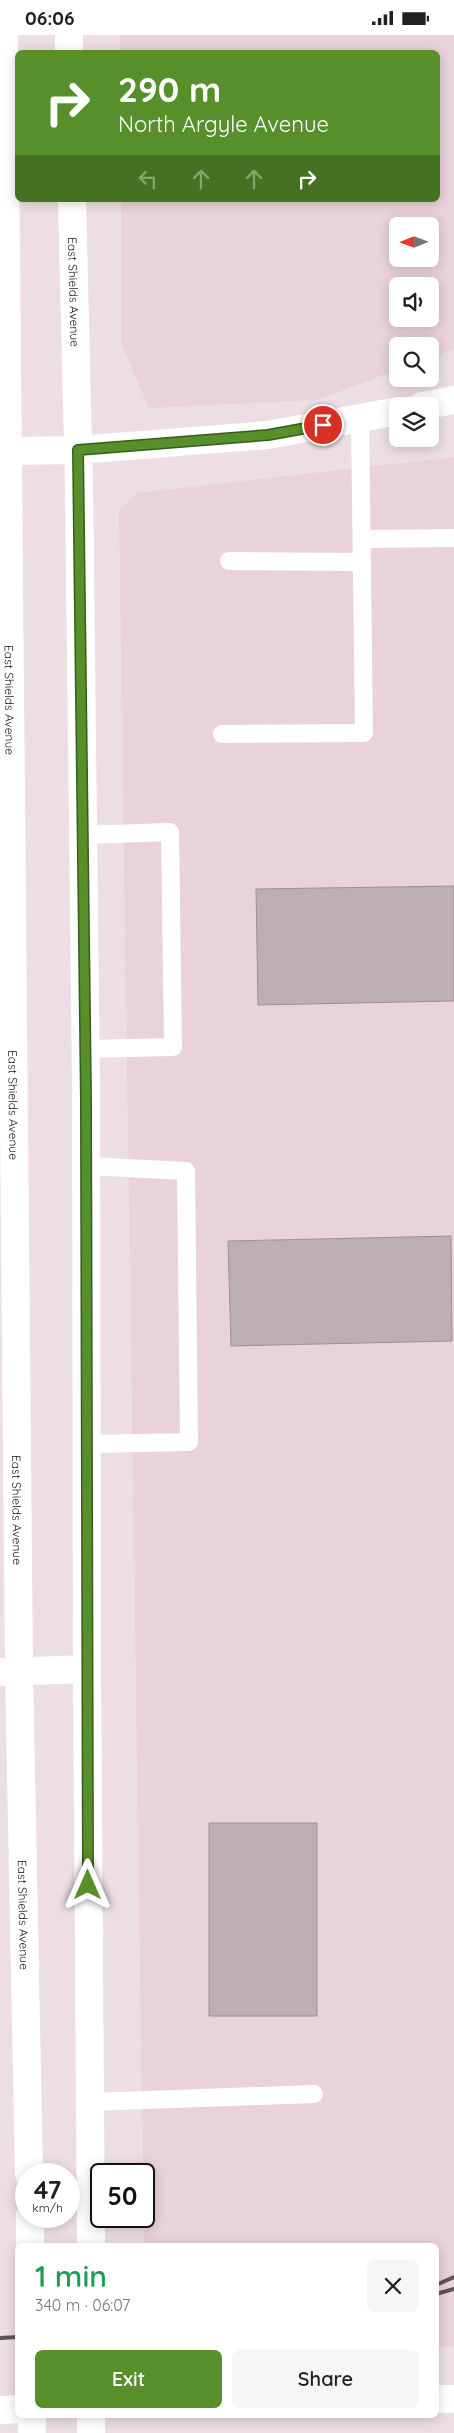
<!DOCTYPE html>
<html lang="en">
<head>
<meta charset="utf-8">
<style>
  :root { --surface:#fff; --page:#f6f6f6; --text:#202124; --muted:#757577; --accent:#578f2b }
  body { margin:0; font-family:Quicksand,sans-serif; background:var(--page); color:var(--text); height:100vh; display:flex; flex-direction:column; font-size:19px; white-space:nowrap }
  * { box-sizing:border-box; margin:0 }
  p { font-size:16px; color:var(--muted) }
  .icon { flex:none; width:28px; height:28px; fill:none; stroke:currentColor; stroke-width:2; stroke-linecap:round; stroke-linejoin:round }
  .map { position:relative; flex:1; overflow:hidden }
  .sheet { position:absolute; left:15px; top:2208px; width:424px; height:175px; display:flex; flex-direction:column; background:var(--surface); border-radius:8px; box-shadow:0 2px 12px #0003 }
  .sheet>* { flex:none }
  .top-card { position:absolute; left:15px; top:15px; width:425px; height:152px; border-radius:8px; box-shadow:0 2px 12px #0003; background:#578f2b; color:#fff; overflow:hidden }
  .needle { width:32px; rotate:269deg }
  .fabs { position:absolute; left:389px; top:182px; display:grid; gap:10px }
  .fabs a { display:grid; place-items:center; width:50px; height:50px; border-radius:8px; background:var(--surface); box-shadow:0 2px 12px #0003; font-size:25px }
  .speed { position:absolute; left:15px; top:2128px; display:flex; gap:10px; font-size:25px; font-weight:700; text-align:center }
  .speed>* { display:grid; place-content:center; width:65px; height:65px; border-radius:50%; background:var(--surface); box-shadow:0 2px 12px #0003; line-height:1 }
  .speed small { font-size:12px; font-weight:400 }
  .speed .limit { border:2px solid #111; border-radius:8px; background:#fff; color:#111 }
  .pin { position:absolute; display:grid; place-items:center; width:42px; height:42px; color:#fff; margin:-21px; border:2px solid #fff; border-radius:50%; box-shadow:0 1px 5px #0007 }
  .me { position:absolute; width:55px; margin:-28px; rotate:0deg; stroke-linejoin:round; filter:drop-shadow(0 0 4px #0008) }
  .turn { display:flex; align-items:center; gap:18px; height:105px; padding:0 20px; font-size:22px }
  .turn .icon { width:65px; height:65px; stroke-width:2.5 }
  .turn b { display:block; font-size:35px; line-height:42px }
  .lanes { display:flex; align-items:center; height:48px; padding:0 20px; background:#0003; justify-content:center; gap:25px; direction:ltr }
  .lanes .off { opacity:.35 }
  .round { display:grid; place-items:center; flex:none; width:52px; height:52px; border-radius:8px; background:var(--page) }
  .summary { display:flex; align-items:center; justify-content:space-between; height:85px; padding:0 20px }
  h1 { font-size:30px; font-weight:600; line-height:38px; color:#1e9e55 }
  .button { display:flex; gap:10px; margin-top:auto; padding:10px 20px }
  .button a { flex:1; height:58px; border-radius:8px; background:var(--accent); color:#fff; font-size:20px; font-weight:600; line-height:58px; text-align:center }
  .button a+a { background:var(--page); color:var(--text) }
  .status { display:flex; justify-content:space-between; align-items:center; height:35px; padding:0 25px; background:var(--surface); direction:ltr }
  .status svg { height:14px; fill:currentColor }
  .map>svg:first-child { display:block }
  .built { fill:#e9d2db; fill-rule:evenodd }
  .building { fill:#bcaeb3; stroke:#9e9095 }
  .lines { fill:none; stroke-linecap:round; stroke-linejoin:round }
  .lane { stroke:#fff; stroke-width:18 }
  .street { stroke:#fff; stroke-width:28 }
  .secondary { stroke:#fff; stroke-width:28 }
  .primary { stroke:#fff; stroke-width:28 }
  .rail { stroke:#5c5456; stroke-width:4 }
  .route-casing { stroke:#395d1c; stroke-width:12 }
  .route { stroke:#578f2b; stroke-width:9 }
  .labels { text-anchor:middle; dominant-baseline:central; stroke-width:4.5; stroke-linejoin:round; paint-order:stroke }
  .street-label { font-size:12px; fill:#171314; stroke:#fff }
</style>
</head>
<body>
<div class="status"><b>06:06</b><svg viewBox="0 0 49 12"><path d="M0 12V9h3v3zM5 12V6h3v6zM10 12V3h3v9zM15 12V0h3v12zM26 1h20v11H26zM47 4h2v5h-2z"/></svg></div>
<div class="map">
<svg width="454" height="2398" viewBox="0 0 454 2398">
  <rect width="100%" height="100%" fill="#eddee3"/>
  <path class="built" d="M120,0H454V314L430,323V311H398L397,335L317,365L149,373L121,308V165H438V18L120,17ZM398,191H430V224H398ZM398,251H430V284H398Z
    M454,422V2311H436V2210H144L119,476L137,458Z"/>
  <path class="building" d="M454,851V966L258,970L256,854Z
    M451,1201L452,1306L231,1311L228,1206Z
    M209,1788H317V1981H209Z"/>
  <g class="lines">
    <path class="lane" d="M362,504L454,503
      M229,526L362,527
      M222,699L364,698L360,383
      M83,800L170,797L173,1012L85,1014
      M86,1131L186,1136L189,1407L87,1409
      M90,2067L314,2059"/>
    <path class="street" d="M422,371L454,365
      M9,416L77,415L268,400L398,376
      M0,1637L87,1634"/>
    <g class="secondary">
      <path id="s1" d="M4,0L19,1636L29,2139"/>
      <path d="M69,0V18"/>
      <path id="s2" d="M72,165L79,450L86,1050L87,1634L91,2210"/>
      <path d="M30,2181V2210"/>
      <path d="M32,2380V2398"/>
      <path d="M91,2398V2380"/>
    </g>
    <path class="primary" d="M436,2364H454
      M0,2375L18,2374"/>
    <path class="rail" d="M436,2250L454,2242
      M436,2259L454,2254
      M0,2303L18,2302"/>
  </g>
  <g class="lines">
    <defs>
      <path id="route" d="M88,1850L86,1066L78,415L268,400L323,390"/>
    </defs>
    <use href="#route" class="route-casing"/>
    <use href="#route" class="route"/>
  </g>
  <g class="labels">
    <g class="street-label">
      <text stroke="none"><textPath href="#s2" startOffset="92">East Shields Avenue</textPath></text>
      <text stroke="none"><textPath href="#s1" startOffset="665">East Shields Avenue</textPath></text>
      <text stroke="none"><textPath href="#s1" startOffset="1070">East Shields Avenue</textPath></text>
      <text stroke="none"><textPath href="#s1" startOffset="1475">East Shields Avenue</textPath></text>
      <text stroke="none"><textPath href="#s1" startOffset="1880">East Shields Avenue</textPath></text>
    </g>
  </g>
</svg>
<div class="fabs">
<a><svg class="needle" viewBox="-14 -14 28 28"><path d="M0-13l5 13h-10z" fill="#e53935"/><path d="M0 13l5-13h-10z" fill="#757577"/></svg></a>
<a><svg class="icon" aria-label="sound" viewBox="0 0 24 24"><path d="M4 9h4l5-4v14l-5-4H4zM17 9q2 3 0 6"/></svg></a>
<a><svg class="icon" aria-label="search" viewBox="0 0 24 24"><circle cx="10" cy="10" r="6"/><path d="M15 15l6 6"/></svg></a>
<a><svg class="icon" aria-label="layers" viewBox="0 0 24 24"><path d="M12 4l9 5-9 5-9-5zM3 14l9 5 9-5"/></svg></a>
</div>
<div class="speed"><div>47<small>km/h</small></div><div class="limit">50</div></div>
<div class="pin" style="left:323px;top:390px;background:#d93025"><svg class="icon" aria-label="arrive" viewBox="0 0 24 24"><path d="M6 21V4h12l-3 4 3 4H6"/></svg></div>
<svg class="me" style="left:88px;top:1850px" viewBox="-20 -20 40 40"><path d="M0-17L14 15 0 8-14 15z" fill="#578f2b" stroke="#fff" stroke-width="4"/></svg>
<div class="top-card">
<div class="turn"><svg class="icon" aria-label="right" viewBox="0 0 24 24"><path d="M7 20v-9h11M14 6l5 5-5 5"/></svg><div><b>290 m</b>North Argyle Avenue</div></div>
<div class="lanes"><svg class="icon off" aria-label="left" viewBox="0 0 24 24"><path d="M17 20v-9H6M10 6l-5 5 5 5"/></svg><svg class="icon off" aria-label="ahead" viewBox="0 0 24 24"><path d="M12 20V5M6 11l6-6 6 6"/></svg><svg class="icon off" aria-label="ahead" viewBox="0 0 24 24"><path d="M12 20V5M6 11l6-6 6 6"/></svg><svg class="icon" aria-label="right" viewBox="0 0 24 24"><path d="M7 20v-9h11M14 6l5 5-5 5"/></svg></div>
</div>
<section class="sheet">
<div class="summary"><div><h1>1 min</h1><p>340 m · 06:07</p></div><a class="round"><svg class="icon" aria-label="close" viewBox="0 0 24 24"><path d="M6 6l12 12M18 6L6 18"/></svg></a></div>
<div class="button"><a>Exit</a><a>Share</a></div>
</section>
</div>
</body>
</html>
